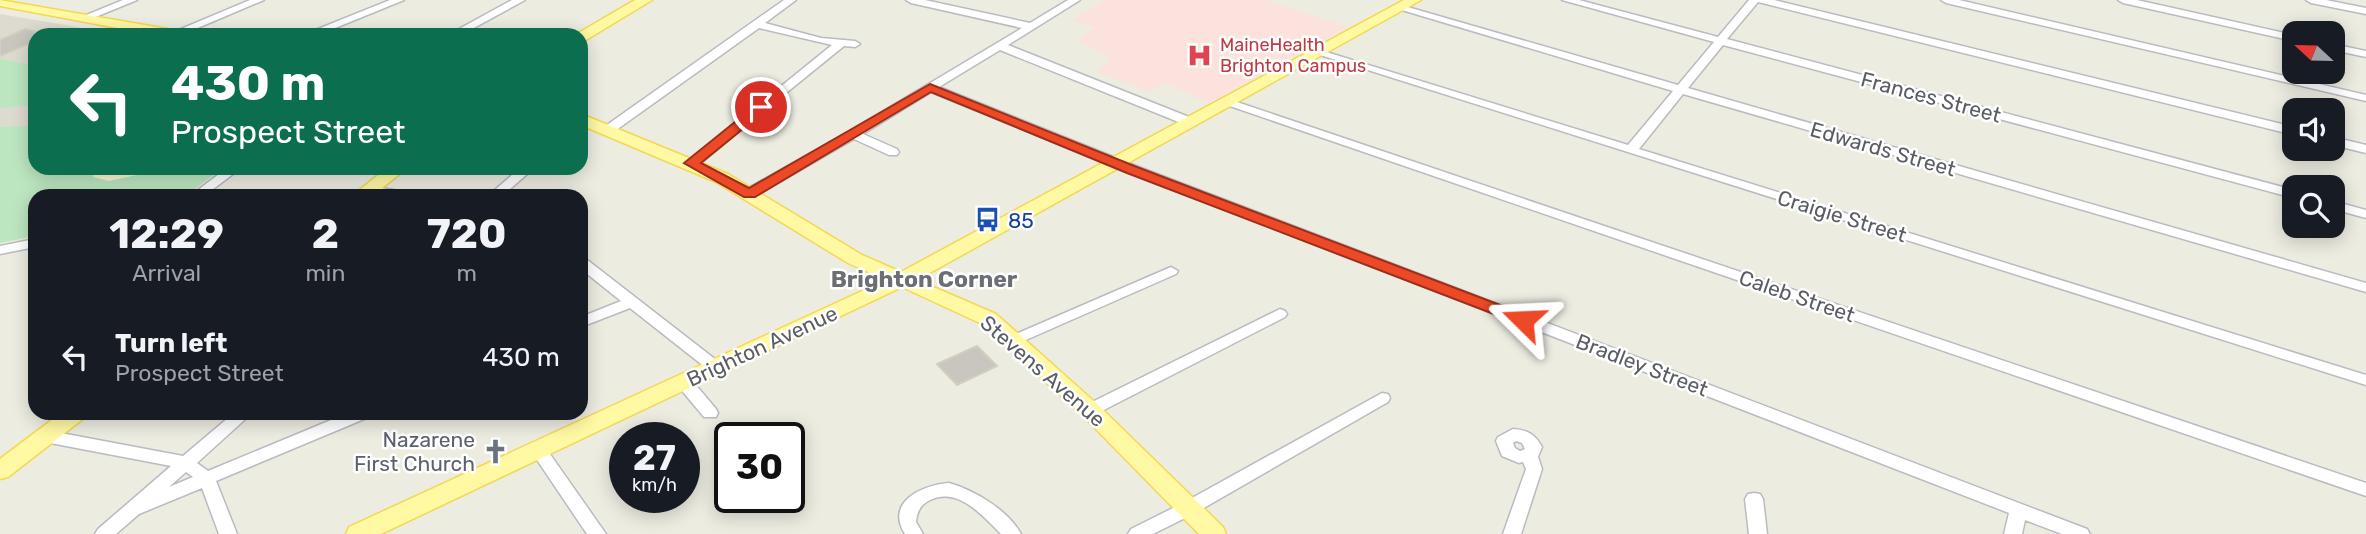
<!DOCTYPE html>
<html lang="en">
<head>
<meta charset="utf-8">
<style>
  :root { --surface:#171b24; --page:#20242c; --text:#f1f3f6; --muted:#9ea1a6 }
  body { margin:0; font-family:Rubik,sans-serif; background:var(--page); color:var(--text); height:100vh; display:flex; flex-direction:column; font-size:26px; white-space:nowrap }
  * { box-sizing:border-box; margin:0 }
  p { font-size:23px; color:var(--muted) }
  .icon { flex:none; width:38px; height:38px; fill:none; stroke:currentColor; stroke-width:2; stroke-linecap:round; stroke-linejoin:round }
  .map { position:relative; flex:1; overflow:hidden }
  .panel { position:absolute; left:28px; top:189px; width:560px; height:231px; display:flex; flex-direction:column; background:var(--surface); border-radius:21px; box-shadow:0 4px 18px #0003 }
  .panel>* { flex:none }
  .banner { position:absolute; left:28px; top:28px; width:560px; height:147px; border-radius:21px; box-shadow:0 4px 18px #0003; background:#0b6e4f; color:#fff; overflow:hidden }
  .needle { width:46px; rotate:292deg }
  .tools { position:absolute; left:2282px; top:21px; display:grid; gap:14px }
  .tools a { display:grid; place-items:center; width:63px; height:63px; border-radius:14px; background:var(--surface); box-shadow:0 4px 18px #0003; font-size:35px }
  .speed { position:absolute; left:609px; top:422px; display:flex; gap:14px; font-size:35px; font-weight:700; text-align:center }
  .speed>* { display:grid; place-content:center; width:91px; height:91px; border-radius:50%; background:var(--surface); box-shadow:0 4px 18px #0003; line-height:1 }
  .speed small { font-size:18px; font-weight:400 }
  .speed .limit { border:4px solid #111; border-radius:10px; background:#fff; color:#111 }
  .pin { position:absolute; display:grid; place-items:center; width:60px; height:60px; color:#fff; margin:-30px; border:4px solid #fff; border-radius:50%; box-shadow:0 2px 7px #0007 }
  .me { position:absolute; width:77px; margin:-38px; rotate:291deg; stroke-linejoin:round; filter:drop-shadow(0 0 5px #0008) }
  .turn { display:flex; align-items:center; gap:24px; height:147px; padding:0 28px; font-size:32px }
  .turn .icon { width:91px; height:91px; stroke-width:2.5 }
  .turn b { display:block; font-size:49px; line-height:60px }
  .eta { display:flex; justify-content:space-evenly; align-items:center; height:119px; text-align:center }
  .eta b { font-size:42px; font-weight:700; line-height:49px }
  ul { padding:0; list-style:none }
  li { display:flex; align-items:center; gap:21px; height:98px; padding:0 28px }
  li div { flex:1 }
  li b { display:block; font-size:26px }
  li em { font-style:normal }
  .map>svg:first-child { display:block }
  .education { fill:#dddbd0 }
  .medical { fill:#fce2dc }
  .green { fill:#bce6c0 }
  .sand { fill:#fbf5ce }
  .building { fill:#c8c6be; stroke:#d2cebf; stroke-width:2 }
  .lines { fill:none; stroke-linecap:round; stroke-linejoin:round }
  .minor-casing { stroke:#b9bbc1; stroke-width:3 }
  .major-casing { stroke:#f5d752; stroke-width:3 }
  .minor { fill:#fff; fill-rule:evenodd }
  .major { fill:#fff9a4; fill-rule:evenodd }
  .route { fill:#ee4926; stroke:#9b2f19; stroke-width:2 }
  .labels { text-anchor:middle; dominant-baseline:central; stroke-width:5; stroke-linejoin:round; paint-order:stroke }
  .far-health-label { font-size:18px; fill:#be3a42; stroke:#fff; text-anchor:start }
  .street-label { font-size:21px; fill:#5a5d63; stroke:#fff }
  .transit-label { font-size:21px; fill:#164399; stroke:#fff; text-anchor:start }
  .worship-label { font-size:21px; fill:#5b616d; stroke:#fff; text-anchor:end }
  .neighbourhood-label { font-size:23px; font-weight:bold; fill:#6b6f75; stroke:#fff }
</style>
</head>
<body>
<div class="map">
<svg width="2366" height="534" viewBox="0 0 2366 534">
  <rect width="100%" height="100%" fill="#edece1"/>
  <path class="education" d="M0,14L125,35H35V196L0,241Z"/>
  <path class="medical" d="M1104,0H1265L1348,27L1208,103L1166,83L1147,91L1097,72L1111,60L1078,40L1095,28L1073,20Z"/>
  <path class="green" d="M0,58L35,67V105L0,108Z
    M30,126L35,127V168H223L185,196H35V236L0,243V127Z"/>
  <path class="sand" d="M94,168H142L137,175L109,181L93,177Z"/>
  <path class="building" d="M25,29L35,31V45L28,44L0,56V40Z
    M977,346L997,366L957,385L937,364Z"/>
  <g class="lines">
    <defs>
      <path id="minor" d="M123,0H137L88,20L84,21L79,18Z
        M250,0H264L181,35L169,34Z
        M390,0H404L318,35H303Z
        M512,0H525L461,35H448Z
        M784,0H796L765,23L821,38L855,41L860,44L855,47L844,46L695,167L691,168L685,164L832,45L759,28L612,133H604L602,130L604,127Z
        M906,0H925L1030,23L1068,0H1080L1008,45L1194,119V125H1186L1000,50L939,87L1136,166L2087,529L2090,534H2062L2025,520L2022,534H2004L2009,513L1128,172L931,92L863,134L897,149L899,152L897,155H889L854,139L755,196H745L744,193L745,190L850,131L1022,28L911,3Z
        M1562,0H1579L1718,37L1749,0H1774L2294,127V135L1758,2L1727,39L2294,190V198L1723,45L1688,88L2366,283V292L1683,94L1639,149L2366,375V385L1314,53L1315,51H1323L1628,145L1673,91L1395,8L1396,6H1404L1678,85L1714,42Z
        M1941,0H1959L2366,95V101L1946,3Z
        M2118,0H2137L2294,35V41L2123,3Z
        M2306,0H2326L2366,8V14L2311,3Z
        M2333,44L2366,51V57L2333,50Z
        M1228,99L2366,483V496L1224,104L1222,102Z
        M2333,137L2366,145V153L2333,145Z
        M227,168H241L204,196H190Z
        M520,168H534L502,196H488Z
        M368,186L406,192L412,196H381L363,193L362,190L363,187Z
        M2333,201L2366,210V218L2333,209Z
        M35,239V247L0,254V246Z
        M581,258L586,259L720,363L723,367L720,371H710L630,308L581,327V317L621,301L581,269Z
        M1171,267L1178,271L1176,274L1019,343L1014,345L1006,340L1009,337Z
        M1280,309L1285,311L1287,314L1285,317L1096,414H1084L1082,410L1084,406Z
        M684,377L690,378L716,409L718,413L716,417H704L678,386L676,382L678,378Z
        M1382,393L1388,394L1390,398L1388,402L1195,513L1153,534H1128L1131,529L1183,503Z
        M234,413H252L197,463L208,471L348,413H371L369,417L216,481L237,534H219L202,488L139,514L116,534H95L98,529L171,466L45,442L39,440L37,436L39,432L45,430L183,456ZM186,472L193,477L169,487Z
        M1513,429C1527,430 1535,434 1542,447L1538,457L1542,469L1521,534H1503L1526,469L1523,462L1519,463L1502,456L1496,441L1498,437ZM1516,441L1522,443L1525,449L1520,451L1515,448L1513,443Z
        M539,445L545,447L606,534H587L531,451L533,447Z
        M949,483C974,490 1008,510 1021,534H1001C983,516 958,486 930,500C920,505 917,512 916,522L923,534H905C885,502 922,485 949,483Z
        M1754,493L1760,494L1763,499L1767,534H1749L1745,499L1748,494Z"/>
      <path id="major" d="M0,0L179,31L186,35H155L0,6Z
        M635,0H652L586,40L581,41V35H575Z
        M1404,0H1421L917,280L996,314L1098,405L1223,527L1226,534H1199L1082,415L982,324L902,287L381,534H346L349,527L886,280L848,263L716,182L581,125V114L728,174L862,255L901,272Z
        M387,168H407L372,196H352Z
        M61,413H87L84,418L8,477L0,479V459Z"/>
    </defs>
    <use href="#minor" class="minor-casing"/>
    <use href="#major" class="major-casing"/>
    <use href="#minor" class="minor"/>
    <use href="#major" class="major"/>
  </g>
  <path class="route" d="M930,84L1137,167L1529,316L1532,320L1529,323H1517L1127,173L931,92L755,197H744L684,163L756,105H766V110L701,163L749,188Z"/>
  <defs>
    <symbol id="hospital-bare" viewBox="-9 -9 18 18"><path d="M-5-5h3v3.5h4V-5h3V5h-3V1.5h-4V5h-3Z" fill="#e0444e" stroke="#fff" stroke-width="2.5" paint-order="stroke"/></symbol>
    <symbol id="bus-bare" viewBox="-9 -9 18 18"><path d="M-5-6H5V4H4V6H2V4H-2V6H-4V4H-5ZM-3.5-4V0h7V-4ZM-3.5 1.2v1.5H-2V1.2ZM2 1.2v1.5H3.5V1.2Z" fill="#1a4fb4" stroke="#fff" stroke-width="2.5" paint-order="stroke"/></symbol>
    <symbol id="church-bare" viewBox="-9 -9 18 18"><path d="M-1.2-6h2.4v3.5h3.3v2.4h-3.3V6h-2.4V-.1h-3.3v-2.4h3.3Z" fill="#6b7280" stroke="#fff" stroke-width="2.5" paint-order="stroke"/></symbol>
  </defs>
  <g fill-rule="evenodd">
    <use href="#hospital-bare" x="1182" y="38" width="35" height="35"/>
    <use href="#bus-bare" x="970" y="202" width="35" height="35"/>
    <use href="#church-bare" x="478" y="434" width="35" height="35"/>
  </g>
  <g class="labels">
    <g class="far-health-label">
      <text x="1220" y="45">MaineHealth<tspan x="1220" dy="21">Brighton Campus</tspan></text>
    </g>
    <g class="street-label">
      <text transform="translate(1931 97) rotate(15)">Frances Street</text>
      <text transform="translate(1883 149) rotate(16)">Edwards Street</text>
      <text transform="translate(1842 216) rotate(17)">Craigie Street</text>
      <text transform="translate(1797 296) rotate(19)">Caleb Street</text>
      <text transform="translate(762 346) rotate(-25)">Brighton Avenue</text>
      <text transform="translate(1642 365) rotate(21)">Bradley Street</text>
      <text transform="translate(1043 371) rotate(41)">Stevens Avenue</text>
    </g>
    <g class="transit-label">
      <text x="1008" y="220">85</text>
    </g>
    <g class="worship-label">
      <text x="475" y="439">Nazarene<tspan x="475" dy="24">First Church</tspan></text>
    </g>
    <g class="neighbourhood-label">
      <text x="924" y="279">Brighton Corner</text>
    </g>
  </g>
</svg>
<div class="tools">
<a><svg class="needle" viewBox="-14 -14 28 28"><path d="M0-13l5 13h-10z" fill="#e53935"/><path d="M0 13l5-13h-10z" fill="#9ea1a6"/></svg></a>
<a><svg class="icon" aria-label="sound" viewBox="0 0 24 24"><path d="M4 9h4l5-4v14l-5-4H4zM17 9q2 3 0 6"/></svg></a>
<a><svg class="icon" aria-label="search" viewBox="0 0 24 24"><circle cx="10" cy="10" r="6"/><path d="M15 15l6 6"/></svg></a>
</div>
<div class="speed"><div>27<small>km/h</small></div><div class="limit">30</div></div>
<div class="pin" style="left:761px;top:107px;background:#d93025"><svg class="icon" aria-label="arrive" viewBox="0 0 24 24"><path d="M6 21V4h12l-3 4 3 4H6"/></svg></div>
<svg class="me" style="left:1523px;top:320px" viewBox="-20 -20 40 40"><path d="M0-17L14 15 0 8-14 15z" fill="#ee4926" stroke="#fff" stroke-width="4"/></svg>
<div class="banner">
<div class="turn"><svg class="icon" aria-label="left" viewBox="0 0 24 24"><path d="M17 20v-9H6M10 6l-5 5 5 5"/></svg><div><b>430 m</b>Prospect Street</div></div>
</div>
<section class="panel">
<div class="eta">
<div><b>12:29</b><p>Arrival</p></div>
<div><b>2</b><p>min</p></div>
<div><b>720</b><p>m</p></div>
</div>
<ul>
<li><svg class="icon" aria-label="left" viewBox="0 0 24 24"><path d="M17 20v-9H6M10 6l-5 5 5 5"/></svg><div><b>Turn left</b><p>Prospect Street</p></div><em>430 m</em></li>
</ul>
</section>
</div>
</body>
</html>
